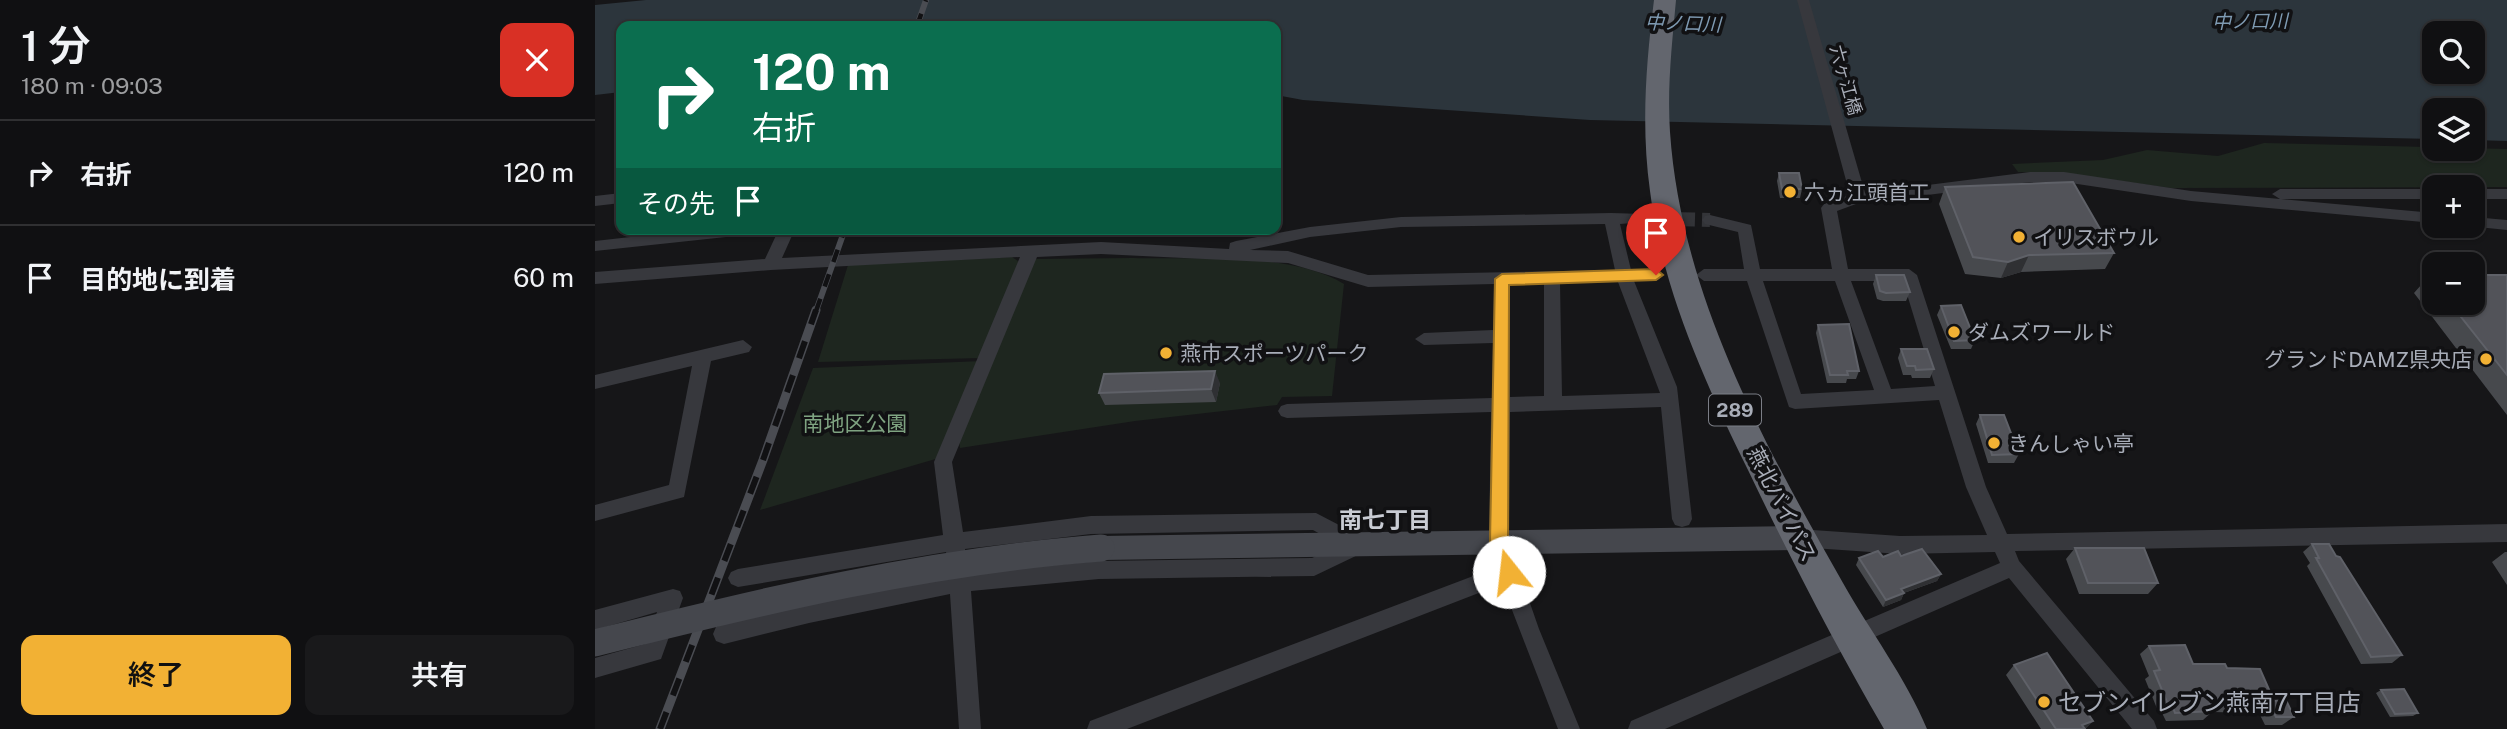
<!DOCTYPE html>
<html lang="ja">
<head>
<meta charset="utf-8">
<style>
  :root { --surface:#101012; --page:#19191b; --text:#f1f3f6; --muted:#9c9d9f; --line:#303032; --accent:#f2b134 }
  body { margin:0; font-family:"Public Sans","Noto Sans JP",sans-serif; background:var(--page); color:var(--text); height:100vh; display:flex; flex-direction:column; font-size:26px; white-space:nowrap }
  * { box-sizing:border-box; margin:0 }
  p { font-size:23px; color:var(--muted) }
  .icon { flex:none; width:38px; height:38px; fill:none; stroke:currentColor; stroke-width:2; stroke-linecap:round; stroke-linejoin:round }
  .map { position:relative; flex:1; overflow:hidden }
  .panel { display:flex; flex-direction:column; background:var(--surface); width:595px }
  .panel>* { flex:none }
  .hud { position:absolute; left:21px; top:21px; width:665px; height:214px; border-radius:14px; box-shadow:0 2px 5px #0004,0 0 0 2px var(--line); background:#0b6e4f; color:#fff; overflow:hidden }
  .controls { position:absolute; left:1827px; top:21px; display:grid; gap:14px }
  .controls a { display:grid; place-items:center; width:63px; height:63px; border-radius:14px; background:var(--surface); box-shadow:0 2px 5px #0004,0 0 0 2px var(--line); font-size:35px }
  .pin { position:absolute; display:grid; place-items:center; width:60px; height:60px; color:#fff; margin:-72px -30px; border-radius:50% 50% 50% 0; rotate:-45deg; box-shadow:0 0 7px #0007 }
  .pin .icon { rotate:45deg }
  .me { position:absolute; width:77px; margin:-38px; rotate:344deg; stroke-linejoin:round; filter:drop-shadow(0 0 5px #0008) }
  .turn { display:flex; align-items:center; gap:24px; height:147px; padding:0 21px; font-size:32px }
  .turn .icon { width:91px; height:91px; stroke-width:2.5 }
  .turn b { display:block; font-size:49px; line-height:60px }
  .then { display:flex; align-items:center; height:66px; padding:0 21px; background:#0003; gap:14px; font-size:26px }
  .round { display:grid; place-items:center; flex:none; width:74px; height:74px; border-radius:14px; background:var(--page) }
  .overview { display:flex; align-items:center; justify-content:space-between; height:119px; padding:0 21px }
  h1 { font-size:42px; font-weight:600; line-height:52px }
  .cta { display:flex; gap:14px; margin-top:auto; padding:14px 21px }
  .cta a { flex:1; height:80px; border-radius:14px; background:var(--accent); color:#111; font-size:28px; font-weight:600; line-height:80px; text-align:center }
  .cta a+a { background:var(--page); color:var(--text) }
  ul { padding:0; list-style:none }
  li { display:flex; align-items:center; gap:21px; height:105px; padding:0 21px; border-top:2px solid var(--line) }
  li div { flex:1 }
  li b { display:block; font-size:26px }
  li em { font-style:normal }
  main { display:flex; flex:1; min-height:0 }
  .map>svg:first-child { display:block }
  .green { fill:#1e261f }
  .water { fill:#2c353c; fill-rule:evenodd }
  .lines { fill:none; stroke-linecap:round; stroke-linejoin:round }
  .street-tunnel { stroke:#333438; stroke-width:14; stroke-dasharray:14 7; stroke-linecap:butt }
  .street { fill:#37383d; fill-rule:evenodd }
  .secondary { fill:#45474d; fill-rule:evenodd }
  .highway { fill:#63666e; fill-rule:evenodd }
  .rail-far1-casing { stroke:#4a4c52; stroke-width:6 }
  .rail-casing { stroke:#4a4c52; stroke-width:9 }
  .rail-far1 { stroke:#111113; stroke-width:4.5; stroke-dasharray:13; stroke-linecap:butt }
  .rail { stroke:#111113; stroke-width:6; stroke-dasharray:18; stroke-linecap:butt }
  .secondary-bridge { stroke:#45474d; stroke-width:27 }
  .wall { fill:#47494d }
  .shaded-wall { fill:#2f3033 }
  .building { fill:#525359; stroke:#5f6168; stroke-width:2 }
  .route { fill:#f2b134; stroke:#9d7322; stroke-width:2 }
  .poi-dot { fill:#f2b134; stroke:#111113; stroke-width:2.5 }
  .labels { text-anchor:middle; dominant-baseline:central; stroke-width:7; stroke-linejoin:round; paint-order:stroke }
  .far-street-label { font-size:18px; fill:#a8adb8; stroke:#111113 }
  .far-water-label { font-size:19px; font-style:italic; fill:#7f9bb3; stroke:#111113 }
  .shield { fill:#111113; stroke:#7b7e86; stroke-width:2 }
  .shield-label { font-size:19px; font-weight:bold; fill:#a8adb8 }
  .poi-label { font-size:21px; fill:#a8adb8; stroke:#111113; text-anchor:start }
  .park-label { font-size:21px; fill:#7fa381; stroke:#111113 }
  .street-label { font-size:21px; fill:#a8adb8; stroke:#111113 }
  .neighbourhood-label { font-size:23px; font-weight:bold; fill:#c9ccd4; stroke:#111113 }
  .near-poi-label { font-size:24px; fill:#a8adb8; stroke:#111113; text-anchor:start }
</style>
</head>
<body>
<main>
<section class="panel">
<div class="overview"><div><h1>1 分</h1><p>180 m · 09:03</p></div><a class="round" style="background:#d93025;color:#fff"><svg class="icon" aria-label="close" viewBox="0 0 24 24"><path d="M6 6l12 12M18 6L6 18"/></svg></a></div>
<ul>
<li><svg class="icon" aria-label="right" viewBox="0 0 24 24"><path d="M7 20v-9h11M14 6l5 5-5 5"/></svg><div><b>右折</b></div><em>120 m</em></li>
<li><svg class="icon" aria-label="arrive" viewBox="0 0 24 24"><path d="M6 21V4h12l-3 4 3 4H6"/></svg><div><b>目的地に到着</b></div><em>60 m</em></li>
</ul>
<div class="cta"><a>終了</a><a>共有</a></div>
</section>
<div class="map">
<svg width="1912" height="729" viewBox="0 0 1912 729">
  <rect width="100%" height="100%" fill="#161618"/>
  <path class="green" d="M1669,143L1912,149V187L1576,188L1467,173L1423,172L1417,164L1508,160L1552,150L1623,156Z
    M417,257L423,261L422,272L387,358L223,362L253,265Z
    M538,258C602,260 695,251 749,284L737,396L687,397L682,405L540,421L365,448L364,437L437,259Z
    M387,361L344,458L165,510L218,368Z"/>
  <path class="water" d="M51,0H1912V141L1878,140V110H1839V139L995,120L708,100L681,95V26H26V92L0,95V5ZM1839,33H1878V72H1839Z"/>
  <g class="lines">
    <path class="street-tunnel" d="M1044,218L1115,220"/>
    <path class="street" d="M1202,0H1214L1270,193L1435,172H1469L1596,191L1685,199L1677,194L1685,189H1839V199H1686L1839,213V223L1596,201L1469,182H1435L1261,204L1242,211L1253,269H1314L1322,275L1391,487L1412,534L1912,524V542L1420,551L1424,561L1559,721L1562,729H1537L1414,578L1070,729H1033L1036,721L1405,563L1400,552L1305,554L1203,547L1196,544L1193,538L1196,532L1203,529L1305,536L1392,535L1371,487L1344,400L1200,409L1194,407L1152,281H1109L1101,275L1109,269H1149L1143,232L1110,224L1107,220L1110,216L1115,215L1156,225L1165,269H1237L1226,208L1229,204L1255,195ZM1168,281H1240L1279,390L1206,394ZM1256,281H1308L1340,386L1296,389Z
      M1878,189H1912V199H1878Z
      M26,193V203L0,206V196Z
      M1016,213L1049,214L1052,218L1049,222L1025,224L1036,270L1061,269L1069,275L1061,281H1039L1082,387L1097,519L1094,525L1087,527L1080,525L1077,519L1066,407L915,412L914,543L944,629L985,729H963L907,584L532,729H492L495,721L503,718L902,567L894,543L896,412L692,418L686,416L683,411L686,406L692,404L897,398L898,343L829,345L820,339L829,333L898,330L899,284L773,287L693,263L506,254L442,257L357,462L368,532L496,516L721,513L767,537L770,547L767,553L719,576L504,579L376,591L386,729H364L355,594L214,623L129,644L121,641L118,634L121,627L129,624L214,603L354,576L351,552L143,587L136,584L133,578L136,572L143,569L348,535L339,462L425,257L176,270L0,284V272L170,259L184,229H200L187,258L506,242L634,249L635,243L641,241L715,227L806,217ZM1010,224L1020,270L773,275L693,251L655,250L715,237L806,227ZM1023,282L1065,393L967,396L965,283ZM949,283V396L915,397V284ZM718,530L745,545L717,558L504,561L374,573L370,549L496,534Z
      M1878,217L1912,220V230L1873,226H1878Z
      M106,229H167L159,234L0,251V241Z
      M148,340L157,347L154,352L116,361L89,497L0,521V505L74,485L97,366L0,389V375Z
      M78,589L85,591L88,598L66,659L0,678V658L50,644L62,612L0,630V610Z"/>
    <path class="secondary" d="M1203,526L1213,529L1217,538L1213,547L1203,550L506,560L496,557L492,548L496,539L506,536Z"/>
    <path class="highway" d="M1059,0H1081C1077,44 1072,88 1075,132C1086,294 1169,444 1248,583C1275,631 1311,678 1332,729H1289C1240,645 1195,558 1153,470C1110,382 1067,289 1055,191C1046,126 1051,64 1059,0Z"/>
    <defs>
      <path id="rail-far1" d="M322,26L331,0
        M221,311L250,229"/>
      <path id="rail" d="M65,729L168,460L221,310"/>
    </defs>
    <use href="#rail-far1" class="rail-far1-casing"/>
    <use href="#rail" class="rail-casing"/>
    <use href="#rail-far1" class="rail-far1"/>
    <use href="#rail" class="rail"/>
    <path class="secondary-bridge" d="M0,643C167,601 333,561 506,548"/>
  </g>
  <path class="wall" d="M1184,173L1207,189L1205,198H1185L1182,181Z
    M1350,187L1519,253L1510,269L1426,272L1406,278L1370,274L1344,204Z
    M1281,275L1315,292L1311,301H1288L1282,299L1278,284Z
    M1912,275V415L1819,293L1834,276H1839V303H1878Z
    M1346,306L1380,340L1376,349H1356L1342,315Z
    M1223,325L1264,371L1261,379H1252L1251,383H1232L1221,333Z
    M1306,349L1339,369L1335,378H1317L1316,375H1308L1303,358Z
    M625,383L621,402L510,405L504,393Z
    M1385,415L1424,454L1419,463H1393L1381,424Z
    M1717,544L1741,556L1807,655L1797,663L1766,664L1712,566L1715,563L1708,552Z
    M1480,548L1563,583L1553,594H1484L1471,559Z
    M1910,552H1912V585L1897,562Z
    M1306,556L1346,574L1342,581L1309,593L1306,600L1288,607L1261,565L1264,558Z
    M1554,646L1598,664L1632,668L1679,701L1699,717L1687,725H1670L1664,713L1617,712L1608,720L1571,721L1566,711H1563L1550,679L1554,676L1545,654Z
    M1419,665L1498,721L1490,729H1446L1411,675Z
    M1786,690L1823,713L1818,716L1795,717L1781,693Z"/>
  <path class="shaded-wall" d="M1434,255L1426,272L1406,278L1413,262Z
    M620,371L625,383L621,402L616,389Z
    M1346,574L1342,581L1303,595L1306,589Z
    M1309,593L1306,600L1288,607L1291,600Z
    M1498,721L1490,729L1487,725Z"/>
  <path class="building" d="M1184,173H1204L1207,189H1187Z
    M1478,182L1519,253L1434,255L1413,262L1378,257L1350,187Z
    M1281,275H1309L1315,292L1291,293L1285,291Z
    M1878,275H1912V375L1855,303H1878Z
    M1834,276H1839V283Z
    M1366,305L1380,340L1359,341L1346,306Z
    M1254,324L1264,371H1252L1253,375H1235L1223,325Z
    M1306,349H1332L1339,369L1321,370L1320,366H1312Z
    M620,371L616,389L504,393L509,374Z
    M1385,415H1409L1424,454L1397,455Z
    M1717,544H1734L1741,556L1745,557L1807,655L1776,657L1721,558H1724Z
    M1480,548H1549L1563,583H1493Z
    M1327,549L1346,574L1306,589L1309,593L1291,600L1264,558L1283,551L1288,557L1303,551L1306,556Z
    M1590,645L1598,664H1630L1632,668L1665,669L1679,701L1691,700L1699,717H1681L1675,705L1615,704L1618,711L1580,713L1576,702H1572L1559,671L1565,670L1554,646Z
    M1452,653L1498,721L1487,725L1490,729H1461L1419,665Z
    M1809,689L1823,713L1800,714L1786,690Z"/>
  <path class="route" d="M1061,269L1068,275L1061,280L914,285L913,543L923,572L920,578L914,581L907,578L895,543L900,279L907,274Z"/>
  <g class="poi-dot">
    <circle cx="1195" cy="192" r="7"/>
    <circle cx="1424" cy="237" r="7"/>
    <circle cx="1359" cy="332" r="7"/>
    <circle cx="571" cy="353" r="7"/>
    <circle cx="1891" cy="359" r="7"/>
    <circle cx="1399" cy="443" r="7"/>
    <circle cx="1449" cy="702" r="7"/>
  </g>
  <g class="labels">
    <g class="far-street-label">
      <text transform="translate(1251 80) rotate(74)">六ヶ江橋</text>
    </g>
    <g class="far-water-label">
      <text transform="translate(1655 21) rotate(-1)">中ノ口川</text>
      <text transform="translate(1088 23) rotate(2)">中ノ口川</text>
    </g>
    <rect class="shield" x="1114" y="394.5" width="52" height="31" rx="5"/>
    <g class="shield-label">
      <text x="1140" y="410">289</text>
    </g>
    <g class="poi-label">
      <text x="1209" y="192">六ヵ江頭首工</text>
      <text x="1438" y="237">イリスボウル</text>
      <text x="1373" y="332">ダムズワールド</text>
      <text x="585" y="353">燕市スポーツパーク</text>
      <text x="1877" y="359" text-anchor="end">グランドDAMZ県央店</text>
      <text x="1413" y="443">きんしゃい亭</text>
    </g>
    <g class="park-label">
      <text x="260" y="423">南地区公園</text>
    </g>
    <g class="street-label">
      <text transform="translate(1187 504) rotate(63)">燕北バイパス</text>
    </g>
    <g class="neighbourhood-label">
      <text x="790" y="519">南七丁目</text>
    </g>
    <g class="near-poi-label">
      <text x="1463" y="702">セブンイレブン燕南7丁目店</text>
    </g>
  </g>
</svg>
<div class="controls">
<a><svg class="icon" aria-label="search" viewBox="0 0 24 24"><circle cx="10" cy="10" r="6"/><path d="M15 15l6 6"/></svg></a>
<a><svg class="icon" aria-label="layers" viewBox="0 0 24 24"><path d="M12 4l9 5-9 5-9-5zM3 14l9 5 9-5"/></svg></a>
<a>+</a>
<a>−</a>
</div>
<div class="pin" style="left:1061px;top:275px;background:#d93025"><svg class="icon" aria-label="arrive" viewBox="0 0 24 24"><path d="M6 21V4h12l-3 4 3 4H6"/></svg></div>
<svg class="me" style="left:914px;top:572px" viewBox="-20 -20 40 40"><circle r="19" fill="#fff"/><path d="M0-13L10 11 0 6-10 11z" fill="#f2b134"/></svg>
<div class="hud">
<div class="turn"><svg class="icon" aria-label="right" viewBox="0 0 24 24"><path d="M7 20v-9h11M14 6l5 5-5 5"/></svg><div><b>120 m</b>右折</div></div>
<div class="then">その先<svg class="icon" aria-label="arrive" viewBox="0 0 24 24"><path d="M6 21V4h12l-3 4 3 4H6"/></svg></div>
</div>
</div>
</main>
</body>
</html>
